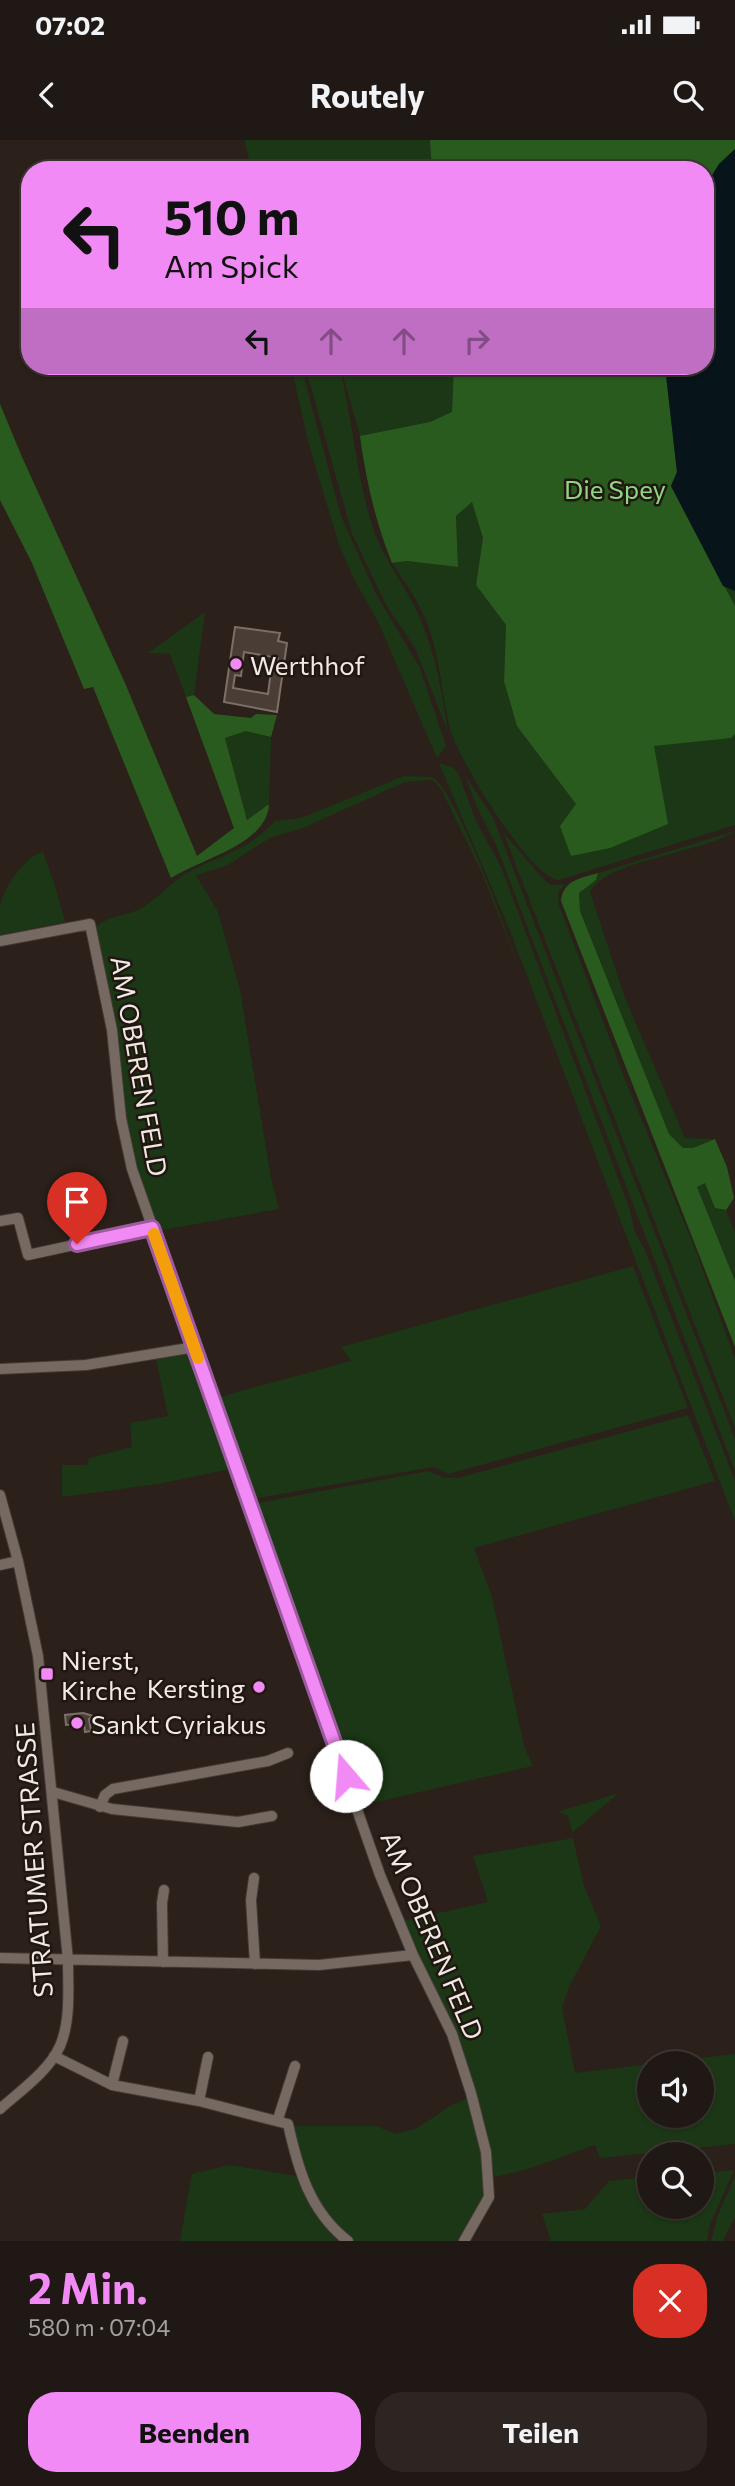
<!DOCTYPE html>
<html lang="de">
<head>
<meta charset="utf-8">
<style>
  :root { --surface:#201814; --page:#2d2522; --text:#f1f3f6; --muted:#a2a0a0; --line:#3d3734; --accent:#f18af4 }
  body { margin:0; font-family:Commissioner,sans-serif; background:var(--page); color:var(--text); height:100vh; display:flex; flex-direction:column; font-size:26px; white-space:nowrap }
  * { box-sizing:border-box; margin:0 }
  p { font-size:23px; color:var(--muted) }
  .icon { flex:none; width:38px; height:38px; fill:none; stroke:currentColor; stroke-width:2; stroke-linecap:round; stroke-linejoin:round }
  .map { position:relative; height:2101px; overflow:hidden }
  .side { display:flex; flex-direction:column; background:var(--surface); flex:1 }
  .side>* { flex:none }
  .banner { position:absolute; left:21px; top:21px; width:693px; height:214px; border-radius:28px; box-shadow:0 2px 5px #0004,0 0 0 2px var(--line); background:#f18af4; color:#111; overflow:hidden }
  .tools { position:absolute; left:637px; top:1911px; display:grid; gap:14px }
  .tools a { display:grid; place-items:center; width:77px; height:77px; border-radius:50%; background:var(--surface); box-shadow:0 2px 5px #0004,0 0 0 2px var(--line); font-size:35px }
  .pin { position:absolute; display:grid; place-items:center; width:60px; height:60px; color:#fff; margin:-72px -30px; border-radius:50% 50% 50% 0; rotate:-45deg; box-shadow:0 0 7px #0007 }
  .pin .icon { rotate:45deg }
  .me { position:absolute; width:77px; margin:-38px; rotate:342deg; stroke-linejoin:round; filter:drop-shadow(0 0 5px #0008) }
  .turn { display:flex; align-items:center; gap:24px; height:147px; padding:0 28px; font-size:32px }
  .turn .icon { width:91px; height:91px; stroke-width:2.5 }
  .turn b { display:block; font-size:49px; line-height:60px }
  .lanes { display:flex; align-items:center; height:66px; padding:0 28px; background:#0003; justify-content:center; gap:35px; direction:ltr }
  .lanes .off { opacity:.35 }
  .round { display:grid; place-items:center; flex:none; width:74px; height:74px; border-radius:28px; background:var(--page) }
  .summary { display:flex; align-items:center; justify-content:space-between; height:119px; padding:0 28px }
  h1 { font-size:42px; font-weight:700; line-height:52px; color:var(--accent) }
  .button { display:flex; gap:14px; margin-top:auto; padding:14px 28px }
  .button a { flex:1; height:80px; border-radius:28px; background:var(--accent); color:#111; font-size:28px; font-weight:700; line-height:80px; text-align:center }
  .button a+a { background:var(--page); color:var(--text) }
  .status { display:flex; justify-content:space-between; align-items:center; height:49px; padding:0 35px; background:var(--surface); direction:ltr }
  .status svg { height:19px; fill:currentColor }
  header { display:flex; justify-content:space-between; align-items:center; height:91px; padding:0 28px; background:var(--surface); font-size:32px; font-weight:700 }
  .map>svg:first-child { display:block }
  .green { fill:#1b3715 }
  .forest { fill:#295b1e }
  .water { fill:#071419 }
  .building { fill:#493d36; stroke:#7d6f68; stroke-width:2; fill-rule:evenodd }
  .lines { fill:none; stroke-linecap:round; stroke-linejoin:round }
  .minor-casing { stroke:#443b36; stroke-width:12 }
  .minor { stroke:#766961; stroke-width:10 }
  .route-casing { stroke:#9d5a9f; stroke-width:18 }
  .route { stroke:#f18af4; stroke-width:12 }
  .slow { stroke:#f59e0b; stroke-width:12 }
  .poi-dot { fill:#f18af4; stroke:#211711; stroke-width:2.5 }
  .labels { text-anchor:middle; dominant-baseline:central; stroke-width:5; stroke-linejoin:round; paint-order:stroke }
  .park-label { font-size:26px; fill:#8fd680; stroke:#211711 }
  .poi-label { font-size:26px; fill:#f1e9e5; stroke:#211711; text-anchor:start }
  .street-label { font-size:26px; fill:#f1e9e5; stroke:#211711 }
</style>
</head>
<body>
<div class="status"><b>07:02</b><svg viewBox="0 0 49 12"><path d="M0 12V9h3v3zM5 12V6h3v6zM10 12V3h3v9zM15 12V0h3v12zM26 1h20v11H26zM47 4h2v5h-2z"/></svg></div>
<header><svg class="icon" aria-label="back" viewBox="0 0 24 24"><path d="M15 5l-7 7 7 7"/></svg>Routely<svg class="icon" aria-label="search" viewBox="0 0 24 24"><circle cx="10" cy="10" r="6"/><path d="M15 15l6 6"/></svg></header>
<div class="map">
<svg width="735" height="2101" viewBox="0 0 735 2101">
  <rect width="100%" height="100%" fill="#2b201a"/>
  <path class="green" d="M244,0H735V685L559,740C530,738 460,621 451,592C441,556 441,518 427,483C418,461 405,442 392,423L407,421L458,427L456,376L472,361L483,398L476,445L506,485L504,541L558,639L576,664L597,711L484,293L360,296L340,226H705V30H252Z
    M291,226H301L341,376L376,454L420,528L446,606L437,618L379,484L354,439L339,405L309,305Z
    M305,226H339C353,279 356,336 373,388C385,423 406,445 420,478C436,514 442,554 448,592L415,508L386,465L352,394Z
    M205,472L194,555L186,557L170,514L148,513Z
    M246,591L271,597L269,664L247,680L225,598Z
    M439,623L454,628L459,635L476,681L501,727L629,1067L635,1092L645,1110L735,1341V1381L510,791Z
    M465,635L493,677L727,1278L735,1299V1331L496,705L476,665Z
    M404,636L432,637C456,649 509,797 519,828L482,733L442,651L433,640L405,642L303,688L272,697L226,726L196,735L218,772L240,850L271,1038L279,1069L157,1091L129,1008L96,787C107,776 126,776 140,769C159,758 173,740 192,730C224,714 250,709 275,681L301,678Z
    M735,691C707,712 606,720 590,752L625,858L685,998L715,999L693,1008H683L669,994L580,771L579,753L598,733Z
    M503,692L545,741L551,745L565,744L558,753L559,765L625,939L696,1111L735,1219V1288Z
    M43,712L56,749L65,782L0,795C0,786 0,776 0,767C2,750 26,714 43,712Z
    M705,1042L715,1068L726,1070L735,1092V1141L697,1047Z
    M633,1126L688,1268L448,1334L433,1327L252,1359L216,1258L351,1221L341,1207Z
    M187,1213L191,1217L230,1326L226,1330L158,1344L62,1357V1325H87L89,1318L132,1307L130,1283L168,1276L156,1218Z
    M688,1275L715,1341L474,1408L492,1457L524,1606L533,1626L359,1666L252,1364L428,1331L446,1338H458Z
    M619,1653L572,1693L568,1675L557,1672Z
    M573,1698L584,1746L601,1786L569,1847L562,1868L575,1933L649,1924V1976H702V1923H657L735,1914V2004L600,2018L595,2005L528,2029L495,2037L475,1952L403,1781L488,1762L473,1716Z
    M470,1957C477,1988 492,2025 483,2057C479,2072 467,2087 460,2101H353L336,2088L302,2033L292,1986H376L396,1994L417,1988L450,1966Z
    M229,2025L297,2036L343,2101H180L192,2034Z
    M734,2030L709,2087L707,2101H545L551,2100L542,2074L585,2069L609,2041L649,2037V2067H702V2033Z
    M735,2036V2077L723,2101H711L717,2077Z"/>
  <path class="forest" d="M430,0H735V9L719,24L705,47V30H432Z
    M454,226H659L666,235L677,332L671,346L735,466V594L731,598L654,606L668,684L610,708L571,716L560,686L576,664L517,586L504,541L506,485L476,445L483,398L472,362L456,376L458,427L407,421L392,423C375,381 366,340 360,296L430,282L452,272Z
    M0,264L22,317L125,543L197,716L234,688L186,557L194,555L214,574L251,578L256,574L277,575L271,597L246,591L225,598L247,680L269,664C268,704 200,719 171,738L93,547L84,549L32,423L0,360Z
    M598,733L596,740L579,753L580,771L669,994L683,1008H693L715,999L727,1027L734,1058L726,1070L715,1068L705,1043L697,1047L735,1141V1207L561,761C563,740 581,738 598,733Z"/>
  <path class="water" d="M735,9V451L723,446L671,346L677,332L666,235L659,226H705V47L719,24Z"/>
  <path class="building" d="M235,487L280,493L278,501L287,503L277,572L224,562ZM244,512L278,518L275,532L271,531L268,554L233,548L235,535L241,536Z
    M83,1573L93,1576L89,1579L91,1591L85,1592L84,1583L66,1585L65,1575Z"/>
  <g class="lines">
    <defs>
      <path id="minor" d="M0,801L90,784L112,890L121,978L132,1029L380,1735L413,1815L452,1894L471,1953L486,2012L489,2057L464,2101
        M0,1081L18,1078L28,1115L152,1088
        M0,1229L86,1225L195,1207
        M0,1355L18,1421L38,1516L68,1820C68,1847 71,1881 60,1906C49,1931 20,1951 0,1969
        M0,1425L18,1421
        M53,1652L112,1669L238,1682L272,1676
        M100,1667L105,1655L113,1649L268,1621L288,1613
        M254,1738L251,1760L255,1824
        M0,1818L319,1825L413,1815
        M163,1822L162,1763L164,1750
        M54,1916L112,1945L199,1961L288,1984C298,2029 310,2072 348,2101
        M112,1945L123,1901
        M199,1961L208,1917
        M278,1979L295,1926"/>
    </defs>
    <use href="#minor" class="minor-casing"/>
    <use href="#minor" class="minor"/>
  </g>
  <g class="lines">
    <defs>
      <path id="route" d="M77,1104L152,1088L346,1636"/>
    </defs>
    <use href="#route" class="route-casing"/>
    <use href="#route" class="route"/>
    <path class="slow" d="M154,1094L198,1218"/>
  </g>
  <g class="poi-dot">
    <circle cx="236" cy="524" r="7"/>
    <rect x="40" y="1527" width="14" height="14" rx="3.5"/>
    <circle cx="259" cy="1547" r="7"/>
    <circle cx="77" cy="1583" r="7"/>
  </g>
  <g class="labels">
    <g class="park-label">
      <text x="615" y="348">Die Spey</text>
    </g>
    <g class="poi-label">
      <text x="250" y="524">Werthhof</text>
      <text x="61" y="1519">Nierst,<tspan x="61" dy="30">Kirche</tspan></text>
      <text x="245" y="1547" text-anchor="end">Kersting</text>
      <text x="91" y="1583">Sankt Cyriakus</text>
    </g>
    <g class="street-label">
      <text transform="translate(140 926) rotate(80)">AM OBEREN FELD</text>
      <text transform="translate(33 1720) rotate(-94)">STRATUMER STRASSE</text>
      <text transform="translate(433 1795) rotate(67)">AM OBEREN FELD</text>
    </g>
  </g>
</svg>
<div class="tools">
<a><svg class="icon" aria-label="sound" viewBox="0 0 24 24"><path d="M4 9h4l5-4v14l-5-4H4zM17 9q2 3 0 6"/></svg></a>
<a><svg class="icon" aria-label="search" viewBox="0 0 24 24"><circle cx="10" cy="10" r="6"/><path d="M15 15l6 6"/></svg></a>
</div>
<div class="pin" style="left:77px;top:1104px;background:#d93025"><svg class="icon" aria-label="arrive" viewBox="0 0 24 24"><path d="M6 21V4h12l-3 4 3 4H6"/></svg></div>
<svg class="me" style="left:346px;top:1636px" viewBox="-20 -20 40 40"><circle r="19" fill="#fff"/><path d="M0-13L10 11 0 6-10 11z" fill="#f18af4"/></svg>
<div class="banner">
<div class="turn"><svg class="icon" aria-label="left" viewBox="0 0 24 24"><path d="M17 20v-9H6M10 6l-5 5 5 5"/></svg><div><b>510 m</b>Am Spick</div></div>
<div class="lanes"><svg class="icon" aria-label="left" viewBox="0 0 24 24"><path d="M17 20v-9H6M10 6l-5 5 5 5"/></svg><svg class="icon off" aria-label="ahead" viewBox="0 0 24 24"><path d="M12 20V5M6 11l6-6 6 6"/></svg><svg class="icon off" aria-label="ahead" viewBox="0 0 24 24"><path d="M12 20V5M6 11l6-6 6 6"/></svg><svg class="icon off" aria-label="right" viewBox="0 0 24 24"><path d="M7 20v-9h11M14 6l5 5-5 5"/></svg></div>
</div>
</div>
<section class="side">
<div class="summary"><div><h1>2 Min.</h1><p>580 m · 07:04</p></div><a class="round" style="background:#d93025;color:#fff"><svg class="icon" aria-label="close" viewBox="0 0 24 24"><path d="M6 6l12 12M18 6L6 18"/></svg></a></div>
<div class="button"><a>Beenden</a><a>Teilen</a></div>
</section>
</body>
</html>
